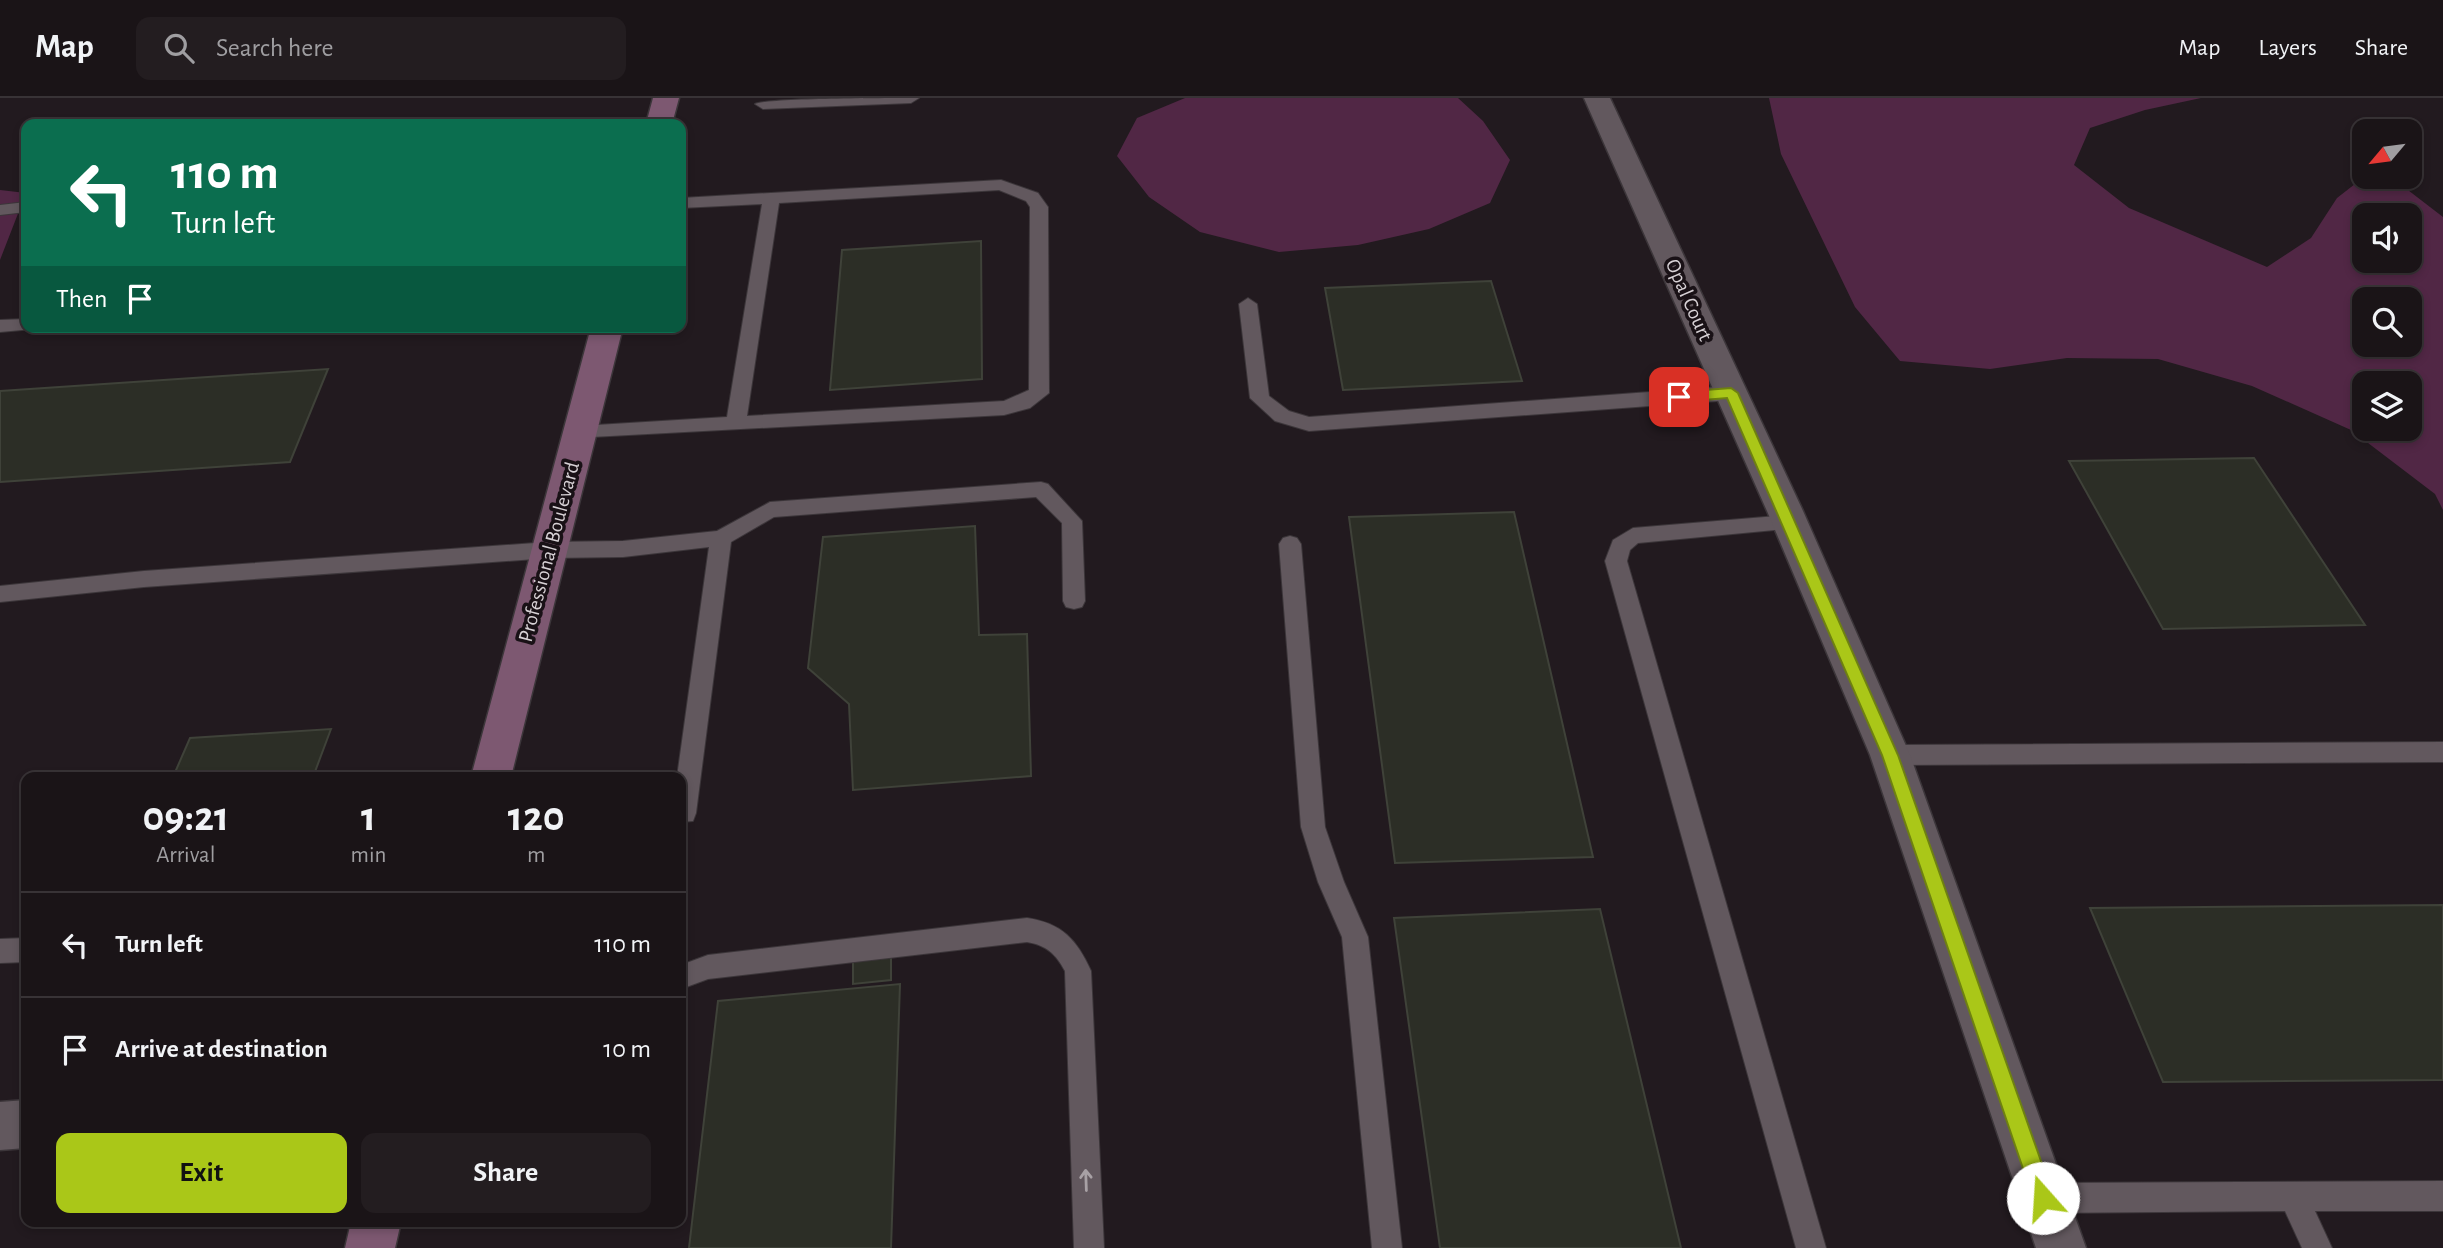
<!DOCTYPE html>
<html lang="en">
<head>
<meta charset="utf-8">
<style>
  :root { --surface:#1a1417; --page:#231d20; --text:#f1f3f6; --muted:#9f9ea1; --line:#383336; --accent:#aac718 }
  body { margin:0; font-family:"Alegreya Sans",sans-serif; background:var(--page); color:var(--text); height:100vh; display:flex; flex-direction:column; font-size:26px; white-space:nowrap }
  * { box-sizing:border-box; margin:0 }
  p { font-size:23px; color:var(--muted) }
  .icon { flex:none; width:38px; height:38px; fill:none; stroke:currentColor; stroke-width:2; stroke-linecap:round; stroke-linejoin:round }
  .map { position:relative; flex:1; overflow:hidden }
  .drawer { position:absolute; left:21px; top:674px; width:665px; height:455px; display:flex; flex-direction:column; background:var(--surface); border-radius:14px; box-shadow:0 4px 10px #0003,0 0 0 2px var(--line) }
  .drawer>* { flex:none }
  .guide { position:absolute; left:21px; top:21px; width:665px; height:214px; border-radius:14px; box-shadow:0 4px 10px #0003,0 0 0 2px var(--line); background:#0b6e4f; color:#fff; overflow:hidden }
  .needle { width:46px; rotate:241deg }
  .tools { position:absolute; left:2352px; top:21px; display:grid; gap:14px }
  .tools a { display:grid; place-items:center; width:70px; height:70px; border-radius:14px; background:var(--surface); box-shadow:0 4px 10px #0003,0 0 0 2px var(--line); font-size:35px }
  .pin { position:absolute; display:grid; place-items:center; width:60px; height:60px; color:#fff; margin:-30px; border-radius:14px; box-shadow:0 4px 10px #0006 }
  .me { position:absolute; width:77px; margin:-38px; rotate:341deg; stroke-linejoin:round; filter:drop-shadow(0 0 5px #0008) }
  .turn { display:flex; align-items:center; gap:24px; height:147px; padding:0 35px; font-size:32px }
  .turn .icon { width:91px; height:91px; stroke-width:2.5 }
  .turn b { display:block; font-size:49px; line-height:60px }
  .then { display:flex; align-items:center; height:66px; padding:0 35px; background:#0003; gap:14px; font-size:26px }
  .eta { display:flex; justify-content:space-evenly; align-items:center; height:119px; text-align:center }
  .eta b { font-size:42px; font-weight:600; line-height:49px }
  .cta { display:flex; gap:14px; margin-top:auto; padding:14px 35px }
  .cta a { flex:1; height:80px; border-radius:14px; background:var(--accent); color:#111; font-size:28px; font-weight:600; line-height:80px; text-align:center }
  .cta a+a { background:var(--page); color:var(--text) }
  ul { padding:0; list-style:none }
  li { display:flex; align-items:center; gap:21px; height:105px; padding:0 35px; border-top:2px solid var(--line) }
  li div { flex:1 }
  li b { display:block; font-size:26px }
  li em { font-style:normal }
  header { display:flex; align-items:center; gap:42px; box-sizing:border-box; height:98px; padding:0 35px; background:var(--surface); border-bottom:2px solid var(--line) }
  header strong { font-size:33px }
  nav { display:flex; gap:38px; margin-inline-start:auto; font-size:24px }
  .search { width:490px; height:63px; background:var(--page); display:flex; align-items:center; gap:18px; box-sizing:border-box; padding:0 24px; border-radius:14px; color:var(--muted); font-size:26px }
  .map>svg:first-child { display:block }
  .green { fill:#512745; fill-rule:evenodd }
  .building { fill:#2c2e26; stroke:#3f4239; stroke-width:2 }
  .lines { fill:none; stroke-linecap:round; stroke-linejoin:round }
  .lane-casing { stroke:#3c363a; stroke-width:2 }
  .street-casing { stroke:#3c363a; stroke-width:3 }
  .secondary-casing { stroke:#3c363a; stroke-width:3 }
  .lane { fill:#62585e; fill-rule:evenodd }
  .street { fill:#62585e; fill-rule:evenodd }
  .secondary { fill:#7d5871; fill-rule:evenodd }
  .oneway { stroke:#a8a1a5 }
  .route { fill:#aac718; stroke:#6e8110; stroke-width:2 }
  .labels { text-anchor:middle; dominant-baseline:central; stroke-width:7; stroke-linejoin:round; paint-order:stroke }
  .street-label { font-size:21px; fill:#d7d1d5; stroke:#191116 }
</style>
</head>
<body>
<header>
<strong>Map</strong>
<div class="search"><svg class="icon" aria-label="search" viewBox="0 0 24 24"><circle cx="10" cy="10" r="6"/><path d="M15 15l6 6"/></svg>Search here</div>
<nav><a>Map</a><a>Layers</a><a>Share</a></nav>
</header>
<div class="map">
<svg width="2443" height="1150" viewBox="0 0 2443 1150">
  <rect width="100%" height="100%" fill="#221a1f"/>
  <path class="green" d="M1185,0H1458L1483,23L1510,62L1490,105L1429,131L1358,147L1279,154L1200,134L1149,99L1117,58L1137,20Z
    M1769,0H2201L2145,12L2090,30L2074,67L2129,110L2267,169L2311,140L2337,100L2364,79H2391L2443,119V412L2435,396L2351,332L2252,288L2158,261L2067,260L1990,271L1900,263L1855,209L1781,56ZM2364,117H2410V163H2364ZM2364,201H2410V247H2364ZM2364,285H2410V331H2364Z
    M0,92L26,95L0,162Z"/>
  <path class="building" d="M981,143L982,281L830,292L842,152Z
    M1491,183L1522,283L1343,292L1325,190Z
    M328,271L290,364L0,384V293Z
    M2254,360L2365,527L2163,531L2069,363Z
    M1514,414L1593,759L1395,765L1349,419Z
    M975,428L979,537L1027,536L1031,678L853,692L849,606L808,570L823,439Z
    M331,631L313,679H173L190,640Z
    M2443,807V982L2163,984L2090,810Z
    M1600,811L1681,1150H1440L1394,820Z
    M891,859V882L853,886V863Z
    M900,886L891,1150H689L718,903Z"/>
  <g class="lines">
    <defs>
      <path id="lane" d="M919,0L911,5L763,11L755,6C766,0 895,0 919,0Z
        M1001,82L1038,95L1048,109L1049,295L1030,310L1004,317L573,340L570,335L580,328L727,319L762,106L681,110V100ZM999,92L1026,103L1030,109L1029,292L1004,303L747,318L779,105Z
        M26,104V114L0,117V107Z
        M1248,200L1257,206L1269,298L1289,313L1309,319L1731,288L1741,295L1731,302L1309,333L1275,323L1250,300L1239,206Z
        M26,221V229L33,231L0,234V222Z
        M1041,384L1048,386L1082,423L1085,503L1082,509L1074,511L1066,509L1063,503L1062,425L1036,399L774,419L731,444L696,715L693,723L681,724V679H677L709,449L623,459L549,460L144,489L0,504V488L144,473L549,444L623,443L717,433L770,404Z
        M1790,417L1797,420L1800,425L1797,430L1638,445L1630,452L1627,463L1826,1150H1796L1605,463L1613,442L1633,430Z
        M1290,438L1297,440L1301,446L1325,729L1344,784L1368,839L1402,1150H1372L1342,839L1318,784L1301,729L1279,446L1283,440Z
        M2443,644V664L1890,667L1882,664L1878,657L1882,650L1890,647Z
        M1027,820C1062,825 1077,842 1091,873L1104,1150H1074L1065,873C1056,856 1046,847 1027,844L708,881L681,891V867L708,857Z
        M26,840V864L0,865V841Z
        M2443,1083V1113H2315L2332,1150H2302L2285,1113L2044,1115L2034,1110L2029,1100L2034,1090L2044,1085Z"/>
      <path id="street" d="M1584,0H1610L1803,413L1910,657L2086,1150H2036L1870,657L1767,413Z
        M26,1002V1050L0,1052V1004Z"/>
      <path id="secondary" d="M653,0H679L672,26H646Z
        M591,229H623L511,679H471Z
        M351,1124H401L395,1150H345Z"/>
    </defs>
    <use href="#lane" class="lane-casing"/>
    <use href="#street" class="street-casing"/>
    <use href="#secondary" class="secondary-casing"/>
    <use href="#lane" class="lane"/>
    <use href="#street" class="street"/>
    <use href="#secondary" class="secondary"/>
  </g>
  <defs><path id="oneway-shaft" d="M-6 0H5M1.5-3L5.5 0L1.5 3" fill="none" stroke-width="1.6" stroke-linecap="round" stroke-linejoin="round" transform="scale(1.75)"/></defs>
  <use class="oneway" href="#oneway-shaft" transform="translate(1086 1082) rotate(-92)"/>
  <path class="route" d="M1731,290L1738,295L1898,657L2054,1100L2051,1107L2043,1110L2036,1107L2033,1100L1882,657L1727,300L1679,304L1672,299L1679,294Z"/>
  <g class="labels">
    <g class="street-label">
      <text transform="translate(1689 202) rotate(66)">Opal Court</text>
      <text transform="translate(549 454) rotate(-75)">Professional Boulevard</text>
    </g>
  </g>
</svg>
<div class="tools">
<a><svg class="needle" viewBox="-14 -14 28 28"><path d="M0-13l5 13h-10z" fill="#e53935"/><path d="M0 13l5-13h-10z" fill="#9f9ea1"/></svg></a>
<a><svg class="icon" aria-label="sound" viewBox="0 0 24 24"><path d="M4 9h4l5-4v14l-5-4H4zM17 9q2 3 0 6"/></svg></a>
<a><svg class="icon" aria-label="search" viewBox="0 0 24 24"><circle cx="10" cy="10" r="6"/><path d="M15 15l6 6"/></svg></a>
<a><svg class="icon" aria-label="layers" viewBox="0 0 24 24"><path d="M12 4l9 5-9 5-9-5zM3 14l9 5 9-5"/></svg></a>
</div>
<div class="pin" style="left:1679px;top:299px;background:#d93025"><svg class="icon" aria-label="arrive" viewBox="0 0 24 24"><path d="M6 21V4h12l-3 4 3 4H6"/></svg></div>
<svg class="me" style="left:2043px;top:1100px" viewBox="-20 -20 40 40"><circle r="19" fill="#fff"/><path d="M0-13L10 11 0 6-10 11z" fill="#aac718"/></svg>
<div class="guide">
<div class="turn"><svg class="icon" aria-label="left" viewBox="0 0 24 24"><path d="M17 20v-9H6M10 6l-5 5 5 5"/></svg><div><b>110 m</b>Turn left</div></div>
<div class="then">Then<svg class="icon" aria-label="arrive" viewBox="0 0 24 24"><path d="M6 21V4h12l-3 4 3 4H6"/></svg></div>
</div>
<section class="drawer">
<div class="eta">
<div><b>09:21</b><p>Arrival</p></div>
<div><b>1</b><p>min</p></div>
<div><b>120</b><p>m</p></div>
</div>
<ul>
<li><svg class="icon" aria-label="left" viewBox="0 0 24 24"><path d="M17 20v-9H6M10 6l-5 5 5 5"/></svg><div><b>Turn left</b></div><em>110 m</em></li>
<li><svg class="icon" aria-label="arrive" viewBox="0 0 24 24"><path d="M6 21V4h12l-3 4 3 4H6"/></svg><div><b>Arrive at destination</b></div><em>10 m</em></li>
</ul>
<div class="cta"><a>Exit</a><a>Share</a></div>
</section>
</div>
</body>
</html>
